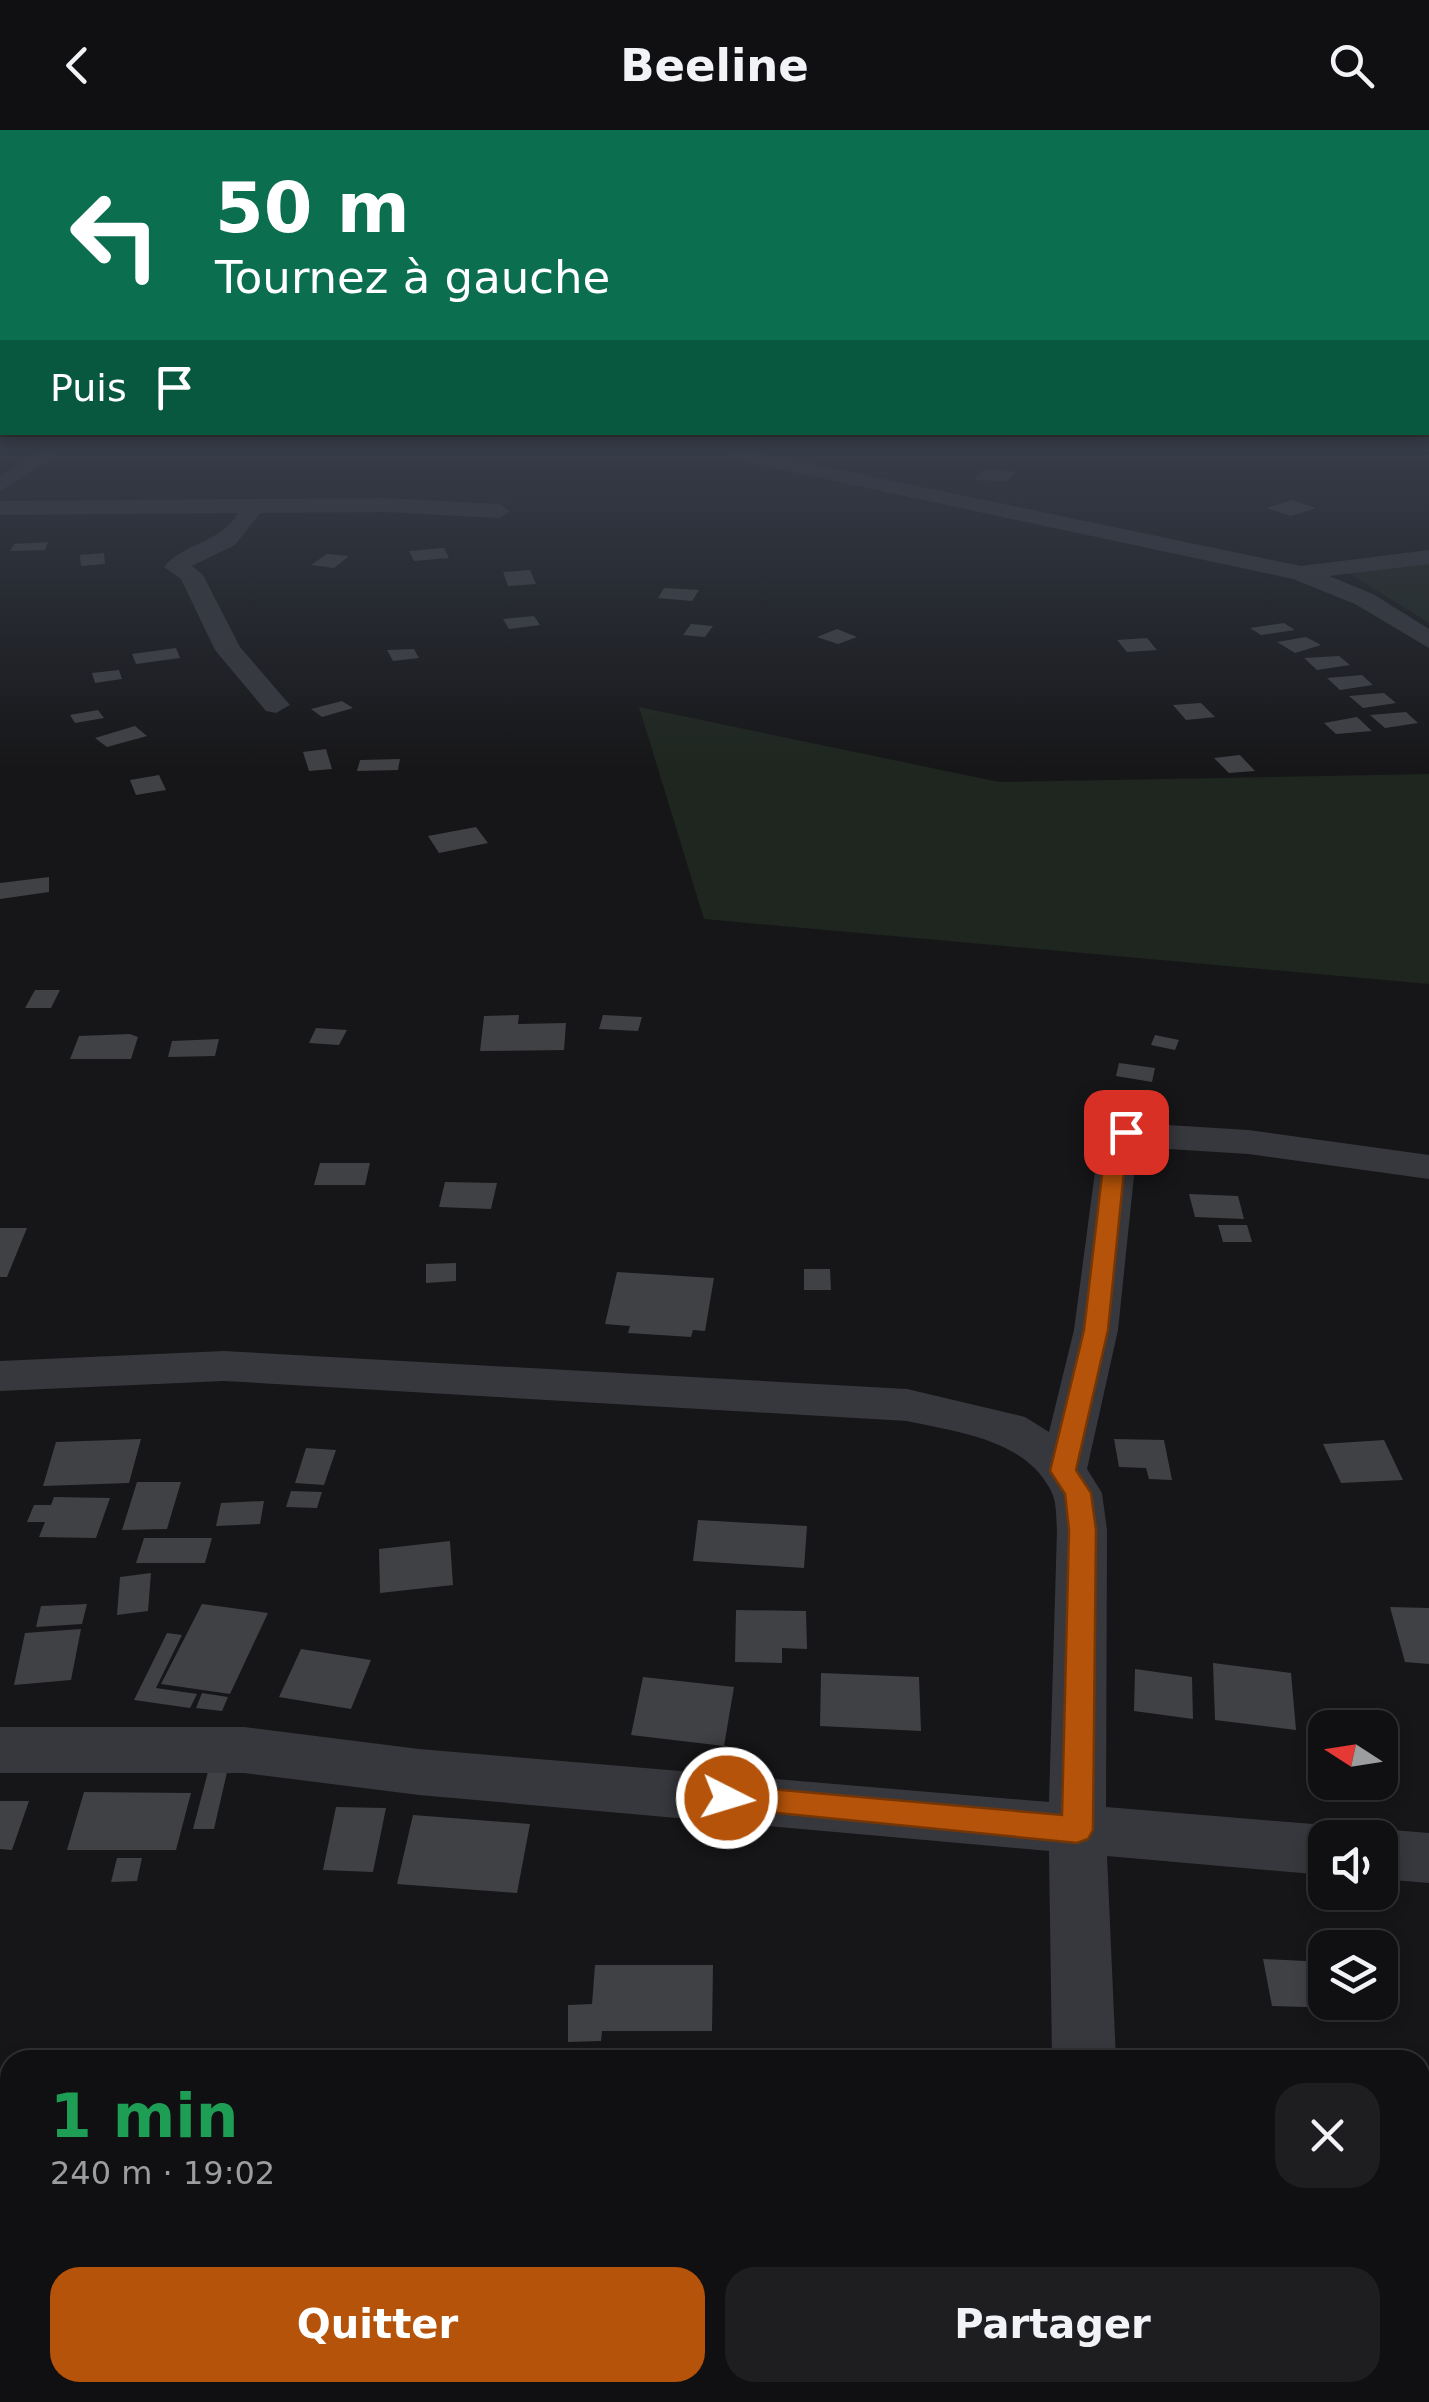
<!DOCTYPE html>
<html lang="fr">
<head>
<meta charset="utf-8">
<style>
  :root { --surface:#101012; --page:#1e1e20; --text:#f1f3f6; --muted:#9c9d9f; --line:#303032; --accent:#b45309 }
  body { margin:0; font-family:"DejaVu Sans",sans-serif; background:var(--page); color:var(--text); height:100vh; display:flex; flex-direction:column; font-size:38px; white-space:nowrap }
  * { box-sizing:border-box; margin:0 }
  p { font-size:32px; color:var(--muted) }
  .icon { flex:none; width:55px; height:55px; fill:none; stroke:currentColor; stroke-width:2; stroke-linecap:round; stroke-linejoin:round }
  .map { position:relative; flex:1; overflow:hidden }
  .drawer { position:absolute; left:0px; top:1920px; width:1430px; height:352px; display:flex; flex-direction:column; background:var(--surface); border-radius:30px 30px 0 0; box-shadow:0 5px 15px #0003,0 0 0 2px var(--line) }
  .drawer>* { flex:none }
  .guide { position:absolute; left:0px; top:0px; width:1430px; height:305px; box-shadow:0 5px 15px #0003,0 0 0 2px var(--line); background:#0b6e4f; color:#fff; overflow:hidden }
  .needle { width:65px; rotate:282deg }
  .tools { position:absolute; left:1308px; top:1580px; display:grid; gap:20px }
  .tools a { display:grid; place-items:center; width:90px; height:90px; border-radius:20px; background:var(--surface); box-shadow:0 5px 15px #0003,0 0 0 2px var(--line); font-size:50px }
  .pin { position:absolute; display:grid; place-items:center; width:85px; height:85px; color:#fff; margin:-42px; border-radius:20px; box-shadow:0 5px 15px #0006 }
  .me { position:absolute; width:110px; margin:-55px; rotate:95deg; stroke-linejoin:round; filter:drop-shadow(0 0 8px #0008) }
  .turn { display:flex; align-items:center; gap:35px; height:210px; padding:0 50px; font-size:45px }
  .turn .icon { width:130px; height:130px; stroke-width:2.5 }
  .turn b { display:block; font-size:70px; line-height:85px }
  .then { display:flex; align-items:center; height:95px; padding:0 50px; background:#0003; gap:20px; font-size:38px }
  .round { display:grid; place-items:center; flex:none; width:105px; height:105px; border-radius:30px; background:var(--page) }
  .head { display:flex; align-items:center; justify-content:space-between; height:170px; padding:0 50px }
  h1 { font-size:60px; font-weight:600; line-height:75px; color:#1e9e55 }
  .button { display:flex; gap:20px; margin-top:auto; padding:20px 50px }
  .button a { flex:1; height:115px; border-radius:30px; background:var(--accent); color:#fff; font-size:40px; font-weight:600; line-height:115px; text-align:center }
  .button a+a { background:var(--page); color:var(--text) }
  header { display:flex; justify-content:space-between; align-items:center; height:130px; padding:0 50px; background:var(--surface); font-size:45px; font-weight:600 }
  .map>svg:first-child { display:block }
  .green { fill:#1e261f }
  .building { fill:#404145 }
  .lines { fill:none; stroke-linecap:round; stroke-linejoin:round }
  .minor { fill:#37383d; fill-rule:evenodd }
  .route { fill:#b45309; stroke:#753606; stroke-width:2.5 }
</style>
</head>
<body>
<header><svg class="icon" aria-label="back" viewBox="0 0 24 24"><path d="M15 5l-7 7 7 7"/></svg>Beeline<svg class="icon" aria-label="search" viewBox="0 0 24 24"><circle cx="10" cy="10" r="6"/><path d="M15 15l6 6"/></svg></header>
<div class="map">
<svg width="1429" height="2272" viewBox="0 0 1429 2272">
  <rect width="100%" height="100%" fill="#161618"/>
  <path class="green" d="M1429,432V493L1347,442Z
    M639,577L999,652L1429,644V854L704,789Z"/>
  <path class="building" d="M986,339L1015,342L1007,351L974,350Z
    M1292,370L1316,378L1291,386L1267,378Z
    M48,412L45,420L10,421L14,414Z
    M444,418L449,428L414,431L409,421Z
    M104,423L105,434L81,436L80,425Z
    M327,424L349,426L334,438L311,435Z
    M530,440L536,454L508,456L503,442Z
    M664,458L699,460L692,471L658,468Z
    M534,486L540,495L509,499L503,489Z
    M1284,493L1295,500L1261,505L1250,498Z
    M691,494L713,496L705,507L683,505Z
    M837,499L857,507L838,514L817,507Z
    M1306,507L1321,515L1295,523L1277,512Z
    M1147,508L1157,520L1127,522L1117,510Z
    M176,518L180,528L136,534L132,524Z
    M414,519L419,528L393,531L387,520Z
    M1339,526L1350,535L1317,540L1304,528Z
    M119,540L122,549L95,553L92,543Z
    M1362,545L1373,555L1340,560L1327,548Z
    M1384,563L1396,573L1363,578L1349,566Z
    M342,571L353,578L322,587L311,579Z
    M1201,573L1215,587L1186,590L1173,575Z
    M98,580L104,588L75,593L70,585Z
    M1406,582L1418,593L1385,598L1370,585Z
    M1357,587L1372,601L1336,604L1324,593Z
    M135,596L147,606L107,617L95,608Z
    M326,619L332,639L309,641L303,622Z
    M1240,625L1255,641L1229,643L1214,628Z
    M400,629L398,640L357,641L360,630Z
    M159,645L166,660L136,665L130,650Z
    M476,697L488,713L439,723L428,706Z
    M49,747V762L0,769V753Z
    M35,860H60L51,878H25Z
    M519,885L518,894L566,893L564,920L480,921L484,886Z
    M603,885L642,887L638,901L599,899Z
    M316,898L347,900L339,915L309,913Z
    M130,904L138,907L131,929H70L79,906Z
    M1155,905L1179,910L1175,920L1151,915Z
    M219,909L215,926L168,927L172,911Z
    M1119,933L1155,938L1152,952L1116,946Z
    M320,1033H370L365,1055H314Z
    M445,1052L497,1053L491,1079L439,1077Z
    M1189,1064L1238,1066L1244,1089L1195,1087Z
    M1218,1095H1247L1252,1112H1223Z
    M0,1098H27L7,1147H0Z
    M456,1133V1151L426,1153V1134Z
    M804,1139H830L831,1160H804Z
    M617,1142L714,1148L705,1201L693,1200L691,1207L628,1203L630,1196L605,1194Z
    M141,1309L129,1353L43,1356L56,1312Z
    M1114,1309L1164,1310L1172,1350L1149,1349L1146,1338L1119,1337Z
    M1384,1310L1403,1350L1341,1353L1323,1314Z
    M306,1318L336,1320L324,1355L295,1353Z
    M137,1352H181L167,1399L122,1400Z
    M291,1361L322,1362L317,1378L286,1377Z
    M54,1367L110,1368L96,1408L39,1407L45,1392H27L34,1375H51Z
    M264,1371L260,1394L216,1396L221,1373Z
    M698,1390L807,1396L804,1438L693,1431Z
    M144,1408H212L205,1433H136Z
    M450,1411L453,1455L380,1463L379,1419Z
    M151,1443L148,1481L117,1485L120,1447Z
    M87,1474L82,1494L36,1497L41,1476Z
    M202,1474L268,1483L230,1564L161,1554Z
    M1390,1477L1429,1478V1534L1405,1532Z
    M736,1480L806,1481L807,1519L782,1518V1533L735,1532Z
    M81,1499L71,1550L14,1555L25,1503Z
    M167,1503L182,1505L156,1558L197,1564L190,1578L134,1570Z
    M301,1519L371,1530L351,1579L279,1567Z
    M1213,1533L1291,1543L1296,1600L1215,1590Z
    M1135,1539L1192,1547L1193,1589L1134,1581Z
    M821,1543L919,1547L921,1601L820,1596Z
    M643,1547L734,1557L724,1616L631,1605Z
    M202,1563L228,1567L222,1581L196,1578Z
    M209,1638H228L214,1699H193Z
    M84,1662L191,1663L176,1720H67Z
    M0,1671H29L12,1720L0,1719Z
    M336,1677L386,1678L373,1742L323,1740Z
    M413,1685L530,1694L517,1763L397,1754Z
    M117,1728H142L137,1751L111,1752Z
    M1263,1829L1325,1832V1872H1337L1338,1878L1272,1876Z
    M595,1835H713L712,1901H602L601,1911L568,1912V1875L592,1874Z
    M249,2262H305V2269L249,2272Z
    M318,2262H348L349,2272H319Z
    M493,2262H565L567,2272H458Z"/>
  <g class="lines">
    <path class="minor" d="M37,323H61L0,361V346Z
      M721,323H759L1301,436L1429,420V434L1329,446L1373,464L1429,499V518L1355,474L1293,449L731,329Z
      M385,368L499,374L510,381L499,388L385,382L260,383L235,415L192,436L203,445L240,517L290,575L276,583L266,581L215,520L181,449L164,437C184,412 220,414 238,383L0,385V371Z
      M1119,992L1248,1000L1429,1025V1049L1248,1024L1137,1017L1118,1200L1087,1339L1102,1363L1107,1400L1106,1677L1325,1695L1348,1708H1325V1745L1107,1726L1116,1930H1052L1049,1721L419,1665L244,1643H0V1597H244L419,1619L1049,1672L1057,1400C1056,1388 1057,1372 1051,1361C1025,1309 957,1302 907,1291L224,1251L0,1261V1231L224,1221L907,1259L1025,1287L1049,1302L1074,1200L1100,1004L1105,996Z
      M1380,1699L1429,1703V1753L1380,1749V1708H1359Z
      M1429,2023V2089L1420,2092V2026Z
      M683,2262H770L766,2272H680Z
      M1181,2262H1257L1260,2272H1185Z"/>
  </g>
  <linearGradient id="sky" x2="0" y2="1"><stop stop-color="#0c0c0d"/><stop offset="0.5" stop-color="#363c48"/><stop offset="1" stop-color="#363c48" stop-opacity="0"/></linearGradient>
  <rect width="1429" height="641" fill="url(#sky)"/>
  <path class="route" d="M1126,996L1136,1002L1127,1012L1108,1200L1076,1340L1091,1363L1096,1400L1093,1700L1088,1709L1077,1713L717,1677L712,1668L717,1658L727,1655L1062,1685L1069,1400L1065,1364L1050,1341L1084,1200L1106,1010Z"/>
</svg>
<div class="tools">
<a><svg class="needle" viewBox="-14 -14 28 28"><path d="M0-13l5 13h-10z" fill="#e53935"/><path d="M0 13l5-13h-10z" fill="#9c9d9f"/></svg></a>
<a><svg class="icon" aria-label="sound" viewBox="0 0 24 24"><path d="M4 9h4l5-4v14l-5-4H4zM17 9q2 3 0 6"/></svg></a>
<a><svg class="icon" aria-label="layers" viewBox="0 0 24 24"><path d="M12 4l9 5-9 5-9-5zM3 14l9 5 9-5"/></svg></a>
</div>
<div class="pin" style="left:1126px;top:1002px;background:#d93025"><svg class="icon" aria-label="arrive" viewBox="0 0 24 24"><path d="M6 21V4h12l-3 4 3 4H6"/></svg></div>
<svg class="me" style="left:727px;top:1668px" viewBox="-20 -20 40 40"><circle r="17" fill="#b45309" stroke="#fff" stroke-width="3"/><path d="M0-11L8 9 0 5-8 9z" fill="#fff"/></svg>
<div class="guide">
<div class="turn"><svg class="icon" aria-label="left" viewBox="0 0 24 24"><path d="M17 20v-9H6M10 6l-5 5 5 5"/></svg><div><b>50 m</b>Tournez à gauche</div></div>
<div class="then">Puis<svg class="icon" aria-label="arrive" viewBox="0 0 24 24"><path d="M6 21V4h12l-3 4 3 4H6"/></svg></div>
</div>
<section class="drawer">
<div class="head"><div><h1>1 min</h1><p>240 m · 19:02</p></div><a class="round"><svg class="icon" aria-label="close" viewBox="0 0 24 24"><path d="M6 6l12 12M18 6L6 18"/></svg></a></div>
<div class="button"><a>Quitter</a><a>Partager</a></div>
</section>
</div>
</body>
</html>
